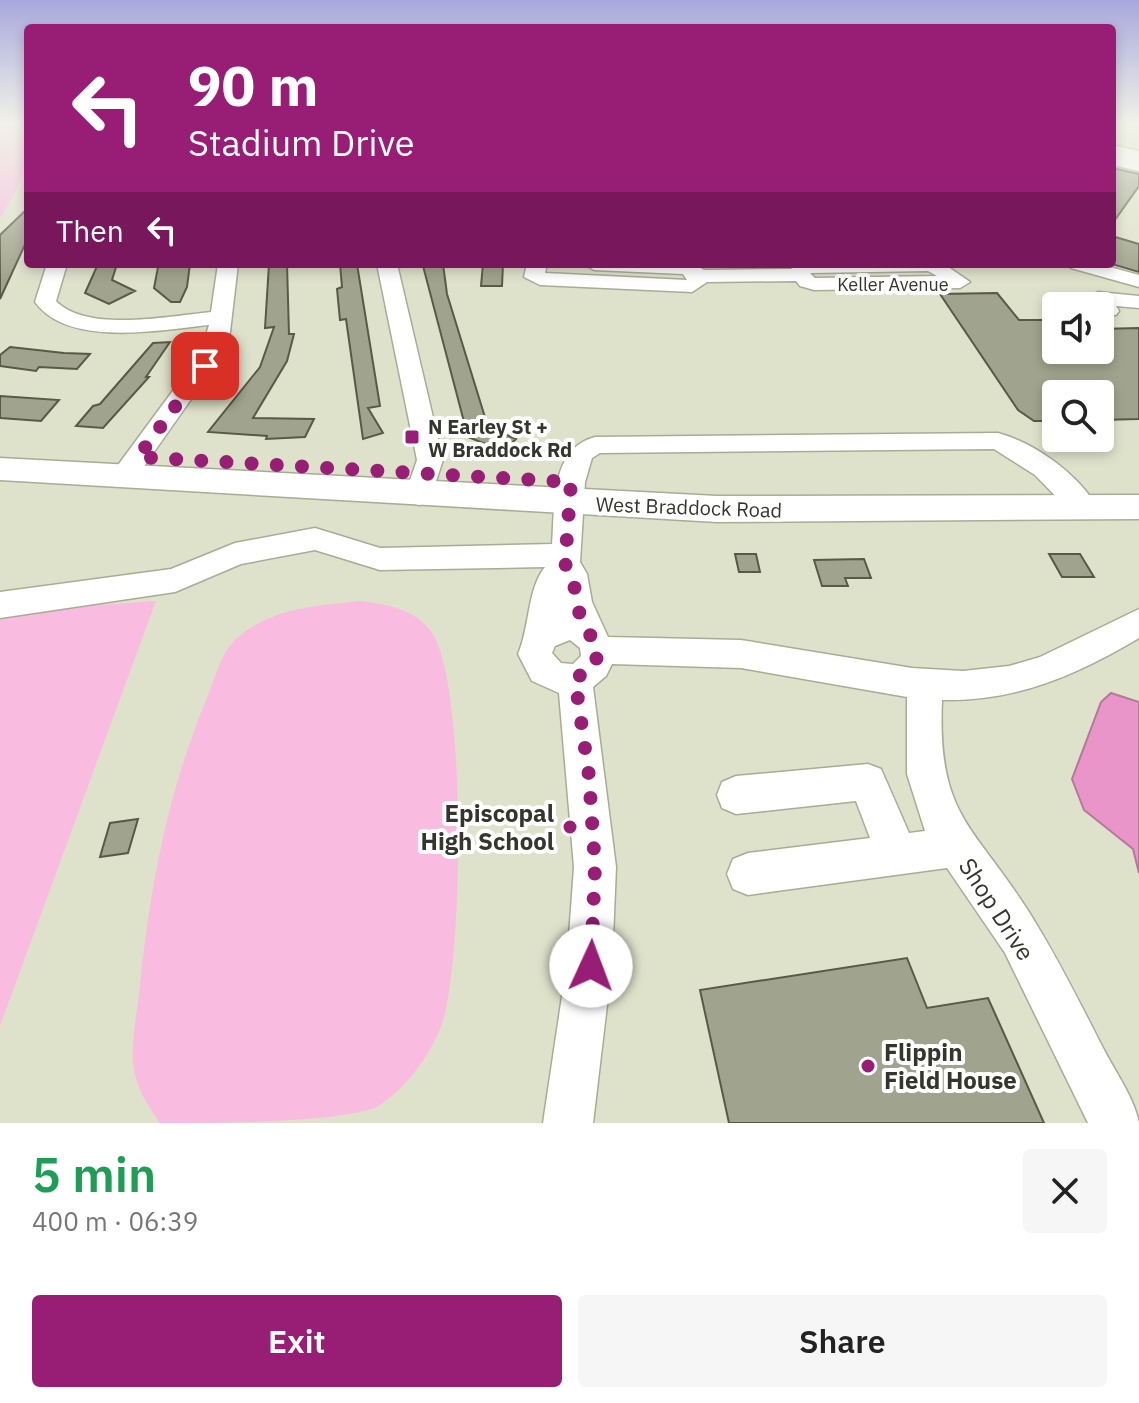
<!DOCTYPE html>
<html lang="en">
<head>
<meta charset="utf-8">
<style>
  :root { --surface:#fff; --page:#f6f6f6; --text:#222; --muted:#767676; --accent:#981d75 }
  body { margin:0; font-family:"IBM Plex Sans",sans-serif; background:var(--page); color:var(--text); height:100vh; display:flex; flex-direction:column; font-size:30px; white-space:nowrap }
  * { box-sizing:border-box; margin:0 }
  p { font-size:26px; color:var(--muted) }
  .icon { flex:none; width:44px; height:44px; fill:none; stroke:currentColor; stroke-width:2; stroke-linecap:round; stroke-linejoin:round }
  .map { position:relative; height:1123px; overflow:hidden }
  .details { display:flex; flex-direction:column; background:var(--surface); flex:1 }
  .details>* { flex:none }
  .guide { position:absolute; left:24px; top:24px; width:1092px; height:244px; border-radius:8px; box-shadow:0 4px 12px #0003; background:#981d75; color:#fff; overflow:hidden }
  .fabs { position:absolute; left:1042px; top:292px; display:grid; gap:16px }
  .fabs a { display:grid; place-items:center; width:72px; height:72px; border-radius:8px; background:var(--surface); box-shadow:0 4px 12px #0003; font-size:40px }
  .pin { position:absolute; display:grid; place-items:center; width:68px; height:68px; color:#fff; margin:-34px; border-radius:16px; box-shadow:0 4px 12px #0006 }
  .me { position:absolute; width:88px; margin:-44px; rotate:2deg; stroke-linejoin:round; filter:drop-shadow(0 0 6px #0008) }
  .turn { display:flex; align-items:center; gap:28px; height:168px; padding:0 32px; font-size:36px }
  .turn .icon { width:104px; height:104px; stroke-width:2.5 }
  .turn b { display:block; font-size:56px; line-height:68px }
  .then { display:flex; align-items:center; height:76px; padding:0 32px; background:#0003; gap:16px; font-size:30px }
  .round { display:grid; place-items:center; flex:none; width:84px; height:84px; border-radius:8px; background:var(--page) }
  .summary { display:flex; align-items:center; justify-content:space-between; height:136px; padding:0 32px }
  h1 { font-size:48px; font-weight:600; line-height:60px; color:#1e9e55 }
  .primary-button { display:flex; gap:16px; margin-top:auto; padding:16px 32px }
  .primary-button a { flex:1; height:92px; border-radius:8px; background:var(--accent); color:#fff; font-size:32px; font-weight:600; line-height:92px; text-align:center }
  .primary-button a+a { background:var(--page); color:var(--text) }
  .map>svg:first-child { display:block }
  .green { fill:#f9bce0 }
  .water { fill:#e995c9; stroke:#b3789a; stroke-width:2 }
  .building { fill:#a0a38d; stroke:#585a46; stroke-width:2 }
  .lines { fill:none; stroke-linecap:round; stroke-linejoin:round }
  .minor-casing { stroke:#a9ab95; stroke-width:3 }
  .major-casing { stroke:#a9ab95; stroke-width:3 }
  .minor { fill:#fff; fill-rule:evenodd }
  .major { fill:#fff; fill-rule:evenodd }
  .route { stroke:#981d75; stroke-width:14; stroke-dasharray:0 25.2 }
  .poi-dot { fill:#981d75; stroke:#fff; stroke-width:3 }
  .labels { text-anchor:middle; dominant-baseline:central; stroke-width:8; stroke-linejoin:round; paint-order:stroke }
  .far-street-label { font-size:18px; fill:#34352c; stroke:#fff }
  .poi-label { font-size:20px; font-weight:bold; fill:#34352c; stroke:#fff; text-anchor:start }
  .street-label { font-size:20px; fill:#34352c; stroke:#fff }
  .near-poi-label { font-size:24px; font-weight:bold; fill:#34352c; stroke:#fff; text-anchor:end }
  .near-street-label { font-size:24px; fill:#34352c; stroke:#fff }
</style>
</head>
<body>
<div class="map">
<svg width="1139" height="1123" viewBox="0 0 1139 1123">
  <rect width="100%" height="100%" fill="#dfe2cb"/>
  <path class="green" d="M0,122H28C28,164 23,183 0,218Z
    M156,601L0,1026V612Z
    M359,601C386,604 412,608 430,630C468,677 463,965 442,1024C430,1056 404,1092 375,1108C329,1123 215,1123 160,1123C146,1103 136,1088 133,1063C131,1038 138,1009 140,984C151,881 168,792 208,695C215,678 221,654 234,641C268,608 316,606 359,601Z"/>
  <path class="water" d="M1111,693L1139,702V873L1133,849L1084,810L1072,779L1101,702Z"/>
  <path class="building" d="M1112,168L1139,174V186L1112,224Z
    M28,208V238L0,299V235Z
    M1112,236L1139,244V272L1112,264Z
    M98,264H117L112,280L135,291L109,304L85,293Z
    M174,264H190L187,287L180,302H171L154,288L158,267Z
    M269,264H287L289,334H294L287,361L253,418L314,419L305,437L266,439L267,436L208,432L260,367L274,327L265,328Z
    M340,264H357L380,406L368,408L383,433L363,439L346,319L340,320L337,289L342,287Z
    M443,264L447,294L488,427L516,439L503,451L468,437L423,266Z
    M483,264H503L502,286H481Z
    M997,293L1019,320H1056V350H1100V329L1139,328V419L1100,420V394H1056V421H1034L1018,410L940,294Z
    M170,342L146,377H149L103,428L76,426L93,406L100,404L153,343Z
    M10,347L64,353L90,354L77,369L39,367L36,371L0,366V355Z
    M0,396L59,400L41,421L0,418Z
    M735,554H756L760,572H739Z
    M1049,554H1080L1094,577H1062Z
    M864,559L871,578H845L848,586H822L814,560Z
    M138,819L128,853L100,857L110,823Z
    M907,958L927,1008L988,998L1044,1123H729L700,990Z"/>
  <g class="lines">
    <defs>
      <path id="minor" d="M1112,155L1139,161V171L1112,165Z
        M47,264H67L56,301C87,333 170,316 211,312L218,264H238L230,332L222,355L133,482H113L110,476L200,354L209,325C160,330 68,348 35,302Z
        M377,264H397L443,460L429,502L419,505L409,502L405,495L417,460Z
        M527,264H547L545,273L687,280L683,274L594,270L584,264H695L704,270L791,269L798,264H944L970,282L960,288L814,290L800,286L796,281L707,282L692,292L540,285L524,277ZM928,271L937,276L815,278L810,273Z
        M1068,264H1099L1139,275V287L1071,268Z
        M1098,292L1139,296V308L1116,306L1119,311L1116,315H1102L1100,306H1094L1088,298Z
        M998,433C1035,443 1078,474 1097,507L1093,514L1083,517L1073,514L1035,475L994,449L600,453L592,458L585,482L580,562L587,574L592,602L608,637L741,640L912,668L963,671L1009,666L1040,657L1139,609V638C1077,675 1015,702 942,700C937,816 973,824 1029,912C1056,955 1079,1001 1102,1046C1114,1070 1134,1097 1139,1123H1088L1005,953L947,868L748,895L733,889L727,874L733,859L748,853L870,838L856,801L736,814L722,808L717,795L722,782L736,776L868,764L881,769L909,833L925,831L907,774V697L741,668L612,664L606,676L593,687L616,867L612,963L593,1123H543L567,963L574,867L559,693L532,681L518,654C530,627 527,589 545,567L380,570L315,550L241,564L175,592L0,618V592L171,569L235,543L315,528L380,548L552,544C555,505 550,449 595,437ZM570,640L580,648L581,656L573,664L561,663L552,653L555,646Z"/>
      <path id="major" d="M1112,145L1139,151V163L1112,157Z
        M0,458L717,496L1139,495V519L717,522L0,480Z"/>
    </defs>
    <use href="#minor" class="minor-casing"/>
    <use href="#major" class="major-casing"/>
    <use href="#minor" class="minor"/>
    <use href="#major" class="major"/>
  </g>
  <linearGradient id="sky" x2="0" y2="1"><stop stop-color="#a8a8dc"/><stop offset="0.44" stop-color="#f1f2e8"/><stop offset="1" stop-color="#f1f2e8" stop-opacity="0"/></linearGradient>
  <rect width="1139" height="280" fill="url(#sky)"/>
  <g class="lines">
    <path class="route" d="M205,366L138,457L571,482L565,564L572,574L579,612L598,651L595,665L575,679L589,776L595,866L591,966"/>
  </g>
  <g class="poi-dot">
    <rect x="404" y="429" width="16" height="16" rx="4"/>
    <circle cx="570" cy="827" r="8"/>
    <circle cx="868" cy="1066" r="8"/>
  </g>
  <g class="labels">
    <g class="far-street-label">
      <text x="893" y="284">Keller Avenue</text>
    </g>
    <g class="poi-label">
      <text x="428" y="426">N Earley St +<tspan x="428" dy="23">W Braddock Rd</tspan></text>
    </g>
    <g class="street-label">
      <text transform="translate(689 507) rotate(2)">West Braddock Road</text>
    </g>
    <g class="near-poi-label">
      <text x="554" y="813">Episcopal<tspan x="554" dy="28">High School</tspan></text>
      <text x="884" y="1052" text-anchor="start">Flippin<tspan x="884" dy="28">Field House</tspan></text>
    </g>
    <g class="near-street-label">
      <text transform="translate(997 909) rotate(57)">Shop Drive</text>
    </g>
  </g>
</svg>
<div class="fabs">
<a><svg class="icon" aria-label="sound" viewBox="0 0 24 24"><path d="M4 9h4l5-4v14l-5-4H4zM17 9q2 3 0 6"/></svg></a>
<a><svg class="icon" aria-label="search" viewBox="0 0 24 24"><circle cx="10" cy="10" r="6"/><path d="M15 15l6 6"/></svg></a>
</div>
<div class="pin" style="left:205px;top:366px;background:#d93025"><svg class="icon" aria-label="arrive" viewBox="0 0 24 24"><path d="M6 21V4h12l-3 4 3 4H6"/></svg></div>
<svg class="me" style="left:591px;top:966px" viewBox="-20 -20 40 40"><circle r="19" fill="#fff"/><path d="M0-13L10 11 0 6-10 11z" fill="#981d75"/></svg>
<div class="guide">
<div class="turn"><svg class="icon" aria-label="left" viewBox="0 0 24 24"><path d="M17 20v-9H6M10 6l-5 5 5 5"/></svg><div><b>90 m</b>Stadium Drive</div></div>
<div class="then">Then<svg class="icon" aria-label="left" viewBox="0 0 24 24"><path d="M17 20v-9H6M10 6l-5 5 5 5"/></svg></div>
</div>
</div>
<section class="details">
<div class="summary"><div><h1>5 min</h1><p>400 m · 06:39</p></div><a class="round"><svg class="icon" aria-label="close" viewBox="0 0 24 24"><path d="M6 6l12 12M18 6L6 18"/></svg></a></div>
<div class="primary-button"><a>Exit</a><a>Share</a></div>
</section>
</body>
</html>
